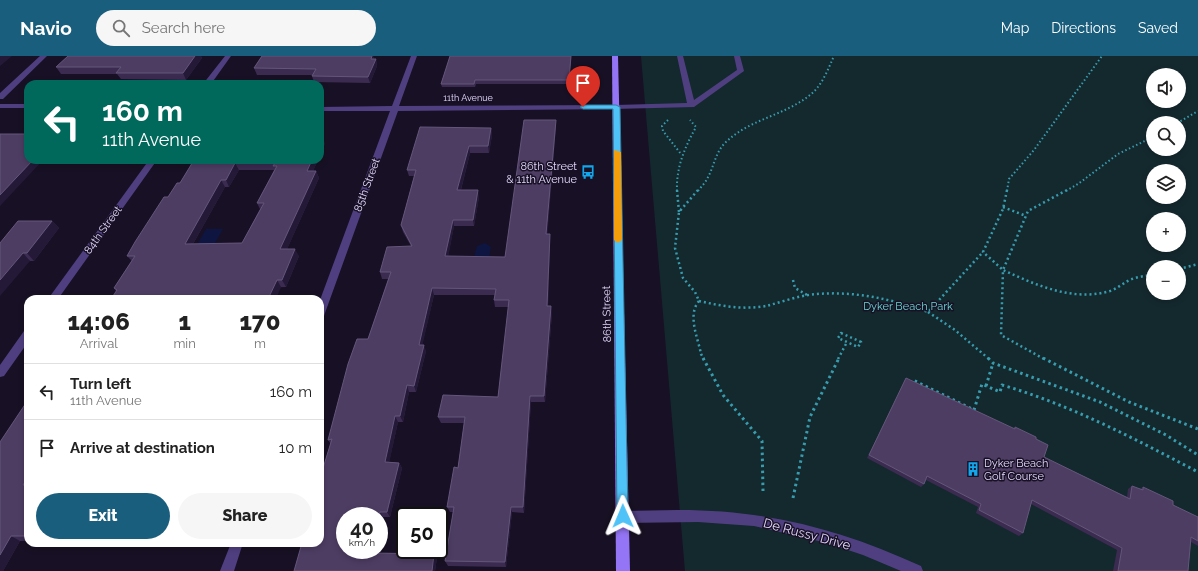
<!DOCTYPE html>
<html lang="en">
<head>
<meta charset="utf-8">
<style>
  :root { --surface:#fff; --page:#f6f6f6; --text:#222; --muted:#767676; --line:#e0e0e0; --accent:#1a5e7e }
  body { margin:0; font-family:Raleway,sans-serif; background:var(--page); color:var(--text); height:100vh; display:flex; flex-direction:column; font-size:15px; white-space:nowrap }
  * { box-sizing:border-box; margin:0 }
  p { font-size:13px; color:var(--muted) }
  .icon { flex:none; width:22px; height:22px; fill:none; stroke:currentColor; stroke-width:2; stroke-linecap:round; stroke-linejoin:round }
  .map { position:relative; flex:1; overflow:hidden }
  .details { position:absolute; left:24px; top:239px; width:300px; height:252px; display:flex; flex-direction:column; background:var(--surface); border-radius:12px; box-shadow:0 2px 6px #0003 }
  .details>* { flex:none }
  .guide { position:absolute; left:24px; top:24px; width:300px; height:84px; border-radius:12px; box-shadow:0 2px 6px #0003; background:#00695c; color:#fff; overflow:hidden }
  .tools { position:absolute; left:1146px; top:12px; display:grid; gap:8px }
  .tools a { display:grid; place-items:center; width:40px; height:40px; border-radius:50%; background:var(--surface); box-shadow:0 2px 6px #0003; font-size:20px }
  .speed { position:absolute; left:336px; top:451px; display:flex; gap:8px; font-size:20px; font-weight:700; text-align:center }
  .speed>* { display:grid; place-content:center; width:52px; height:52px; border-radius:50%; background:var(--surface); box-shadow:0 2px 6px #0003; line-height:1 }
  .speed small { font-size:10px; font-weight:400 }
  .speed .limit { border:2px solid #111; border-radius:6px; background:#fff; color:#111 }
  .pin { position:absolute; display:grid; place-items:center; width:34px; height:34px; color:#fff; margin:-41px -17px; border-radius:50% 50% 50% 0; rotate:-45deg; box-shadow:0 0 4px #0007 }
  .pin .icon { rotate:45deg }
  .me { position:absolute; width:44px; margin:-22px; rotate:359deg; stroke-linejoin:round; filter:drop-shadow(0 0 3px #0008) }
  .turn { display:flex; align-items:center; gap:14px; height:84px; padding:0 12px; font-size:18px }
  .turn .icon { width:52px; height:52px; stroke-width:2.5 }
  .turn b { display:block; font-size:28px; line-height:34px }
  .eta { display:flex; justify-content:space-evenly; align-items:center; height:68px; text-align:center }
  .eta b { font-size:24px; font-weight:800; line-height:28px }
  .action { display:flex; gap:8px; margin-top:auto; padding:8px 12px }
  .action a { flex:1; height:46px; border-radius:24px; background:var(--accent); color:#fff; font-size:16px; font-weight:800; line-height:46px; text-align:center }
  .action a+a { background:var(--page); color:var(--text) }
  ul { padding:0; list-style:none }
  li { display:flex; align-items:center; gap:12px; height:56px; padding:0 12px; border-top:1px solid var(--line) }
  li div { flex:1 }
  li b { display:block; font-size:15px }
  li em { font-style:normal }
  header { display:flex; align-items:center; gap:24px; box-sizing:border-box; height:56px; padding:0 20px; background:var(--accent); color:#fff }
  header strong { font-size:19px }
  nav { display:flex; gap:22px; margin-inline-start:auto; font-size:14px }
  .search { width:280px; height:36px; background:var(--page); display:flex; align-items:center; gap:10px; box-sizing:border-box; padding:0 14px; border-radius:22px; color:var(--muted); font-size:15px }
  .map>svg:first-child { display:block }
  .green { fill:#14292e; fill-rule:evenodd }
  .water { fill:#0e1540 }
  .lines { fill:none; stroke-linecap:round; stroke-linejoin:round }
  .path-far2 { stroke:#389caf; stroke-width:2; stroke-dasharray:1.5 2.5; stroke-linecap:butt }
  .path-far1 { stroke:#389caf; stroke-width:2.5; stroke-dasharray:2 3; stroke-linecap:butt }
  .path { stroke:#389caf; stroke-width:3; stroke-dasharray:2.5 3.5; stroke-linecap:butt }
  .service { fill:#503f80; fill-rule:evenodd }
  .minor { fill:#503f80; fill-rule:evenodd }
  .secondary { fill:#9475f5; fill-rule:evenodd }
  .wall { fill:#3b2b51; fill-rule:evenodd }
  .shaded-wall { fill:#251938 }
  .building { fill:#4d3d63; stroke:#64567b; fill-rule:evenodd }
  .route { fill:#4fc3f7; stroke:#337fa1 }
  .slow { fill:#f59e0b }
  .labels { text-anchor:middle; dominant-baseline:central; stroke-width:3; stroke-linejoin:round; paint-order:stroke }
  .far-street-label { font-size:9px; fill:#e3d7fc; stroke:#181125 }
  .poi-label { font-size:11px; fill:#e3d7fc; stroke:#181125; text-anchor:end }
  .street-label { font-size:11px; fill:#e3d7fc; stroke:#181125 }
  .park-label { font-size:11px; fill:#68d8d4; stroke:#181125 }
  .near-street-label { font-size:13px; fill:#e3d7fc; stroke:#181125 }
</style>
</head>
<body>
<header>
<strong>Navio</strong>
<div class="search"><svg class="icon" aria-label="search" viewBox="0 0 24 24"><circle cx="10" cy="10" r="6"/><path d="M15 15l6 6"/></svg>Search here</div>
<nav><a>Map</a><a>Directions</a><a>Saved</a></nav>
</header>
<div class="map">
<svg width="1198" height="515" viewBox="0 0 1198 515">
  <rect width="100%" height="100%" fill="#181125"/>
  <path class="green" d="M641,0H1198V515H685ZM1153,19H1179V45H1153ZM1153,67H1179V93H1153ZM1153,115H1179V141H1153ZM1153,163H1179V189H1153ZM1153,211H1179V237H1153Z"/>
  <path class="water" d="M206,173H223L209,198H192Z
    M485,187L491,191L489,202L474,201L477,190Z"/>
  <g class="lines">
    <path class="path-far2" d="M668,64L662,70L663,75L681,98
      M1177,67L1198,55
      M677,135C676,111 685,91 696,71L690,64
      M698,135C701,131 705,127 707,123C714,111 715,97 725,87C749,63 784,60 810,39C822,30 828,13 834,0
      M1007,135L1009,123L1034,94L1102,0
      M1066,135L1078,128L1118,98L1153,81"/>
    <path class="path-far1" d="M677,134L679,156
      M698,134L679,156L675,192L683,222L695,236L699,245
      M1007,134L1003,153L983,196L1003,214L1028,155L1067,134
      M1003,151L1026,160
      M1179,213L1198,208
      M793,224L795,232L807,239
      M699,245C721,250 743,254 766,250C782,246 800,239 817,238C856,235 891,243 928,256L983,196
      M699,245C687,259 698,282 701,298L704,303
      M928,256L955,274L989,303
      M841,277L861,286L858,291L838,282Z
      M838,303L847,286
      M1044,303L1001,279L1003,214C1036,229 1073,246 1110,235C1116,233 1121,229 1126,226C1134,221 1144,220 1153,219"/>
    <path class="path" d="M703,302L723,339L762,385L763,435
      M988,302L993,307L1100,346L1166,379L1198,399
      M1043,302L1129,346L1198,373
      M912,328L913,324L974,354L982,328L1000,336L1002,329C1071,349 1135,383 1198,416
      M986,330L993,307
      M793,442L810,361L839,302"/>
    <path class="service" d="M677,0H683L694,44L737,14L734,0H740L744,15L694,51L613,53V49H616L687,47Z
      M678,454C768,454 840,473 921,510L923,515H901L863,499L827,487L754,470L698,466L623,467L619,465L617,461L619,457L623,455Z"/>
    <path class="minor" d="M40,0H47L3,43H0V37Z
      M225,0H231L211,28H203Z
      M411,0H417L399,50L616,49L620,51L616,53L398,55L325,257L324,260L320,261V244L390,55H320V51L392,50Z
      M0,48H28V52H0Z
      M149,104H157L58,243H48Z
      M28,274V286L4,320L0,321V309L24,275Z
      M231,487H243L234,515H220Z"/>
    <path class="secondary" d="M612,0H618L630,515H616Z"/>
  </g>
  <path class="wall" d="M68,0H201L202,2L186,24L121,23L117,18H61L56,11Z
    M262,0H373L374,3H376L377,10L370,27L314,26L312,20V19H257L254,12Z
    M450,0H571L569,28H476L475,31H442L441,28Z
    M556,70L547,178H550V185L548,250L552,257L545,346H531L524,457L512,456L506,511L448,510L445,505L453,456H450L447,451L458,412L464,367H441L438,361L498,341L509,251H495L494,244L495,239H434L422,289L426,295L416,336H409L403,366H398L389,406L399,407L402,412L390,461H383L379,482V460L345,494H377L376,497L437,502L435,515L302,487L331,388L328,384L368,283L388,223H382L380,216L411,190L403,176L401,169L414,120H409L407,114L491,72L492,79L489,97H470L461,134L479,141L474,170H454L448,200L505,201Z
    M194,104H318L313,115H316L319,122L287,193L299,200L286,231L116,235L114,232L132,205L127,200L168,141L180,127ZM239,114H274L257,147L260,153L242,187L193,188L225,131H229Z
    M52,165L59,172L34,205H30L0,187Z
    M906,322L1014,373L1015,371L1036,383L1044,401L1127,441L1128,433L1132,430L1140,433L1143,431L1173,449L1198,461V490L1191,486L1188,515H1113L1117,494L1031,448L1023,477L1019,480L976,457L978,451L926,424L924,428L921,431L867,402Z
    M28,344V485H20L3,515H0Z
    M93,487H176L175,489Z"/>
  <path class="shaded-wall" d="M0,0H12L0,10Z
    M195,0H201L202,2L186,24L183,17Z
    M368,0H373L375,6L376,3L377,10L370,27L368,21Z
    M556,64V70L547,185L546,178Z
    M491,72L492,79L489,97L488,90Z
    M323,81L325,88L320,100V87Z
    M469,90L470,97L459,141L457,134Z
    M33,104H43L0,150V139Z
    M312,104H318L310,122L307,115Z
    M235,107L239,114L229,131L226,124Z
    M316,115L319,122L284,200L280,193Z
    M221,124L225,131L189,195L185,188Z
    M478,134L479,141L474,170L473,164Z
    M453,164L454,170L447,207L445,200Z
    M52,165L59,172L34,205L27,197Z
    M550,178V185L548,257L547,250Z
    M295,193L299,200L286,231L282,224Z
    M23,197L30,205L0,240V224Z
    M277,224L281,231L276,243H268Z
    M432,232L434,239L421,295L419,289Z
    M551,250L552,257L545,346L544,340Z
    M424,289L426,295L416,336L414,330Z
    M407,329L409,336L403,366L400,360Z
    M530,340L531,346L524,457L523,451Z
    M395,360L398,366L388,412L385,406Z
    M399,407L402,412L390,461L387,456Z
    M28,421V432L23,429Z
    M511,451L512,456L506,511L505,506Z
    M380,456L383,461L379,482V460Z
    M11,480L20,485L3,515H0V499Z
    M172,487H176L175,489Z
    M372,494H377L375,502L372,497Z
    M434,498L437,502L435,515H432Z"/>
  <path class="building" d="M68,0H195L183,17H116L121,11H56Z
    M262,0H372L371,3H376L368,21L312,20L316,13L254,12Z
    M450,0H571L569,24H475L474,28H441Z
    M524,64H556L546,178H550L547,250H551L544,340H530L523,451H511L505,506L445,505L454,451H447L454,411L458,412L465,361H438L443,339L498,341L509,244H494L496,233L432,232L419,289H424L414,330L407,329L400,360H395L385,406L399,407L387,456H380L379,460H345V494H372V497L434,498L432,515H294L302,487H320V422L332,383L328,384L348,308L357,283H368L391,216H380L387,191L412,190L401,169L416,114H407L420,71L491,72L488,90H469L457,134H478L473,164H453L445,200L505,201Z
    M0,78H28V104H33L0,139Z
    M320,81H323L320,87Z
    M194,104H312L307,115H316L280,193H295L282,224H277L268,243H111L117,234L114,232L135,200H127L135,186L164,141H168L177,127H180ZM235,107H275L273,110H277L257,147H264L242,187L185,188L221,124H226Z
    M18,165H52L27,197H23L0,224V187Z
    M906,322L1015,373V371L1036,381V383L1048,389L1044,401L1130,443L1132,430L1143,434V431L1173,445V449L1198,461V485L1191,481L1188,515H1118L1122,492L1032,444L1023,477L979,454L981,448L927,420L924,428L869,399Z
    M28,344V421L23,429H28V452L27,453H28V480H11L0,499V386Z"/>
  <path class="route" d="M616,49L620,51L628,460L627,464L623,466L619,464L617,460L613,53H583L580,51L583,49Z"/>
  <path class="slow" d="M614,94L621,96L622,184L618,187L614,184Z"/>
  <defs>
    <symbol id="bus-bare" viewBox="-9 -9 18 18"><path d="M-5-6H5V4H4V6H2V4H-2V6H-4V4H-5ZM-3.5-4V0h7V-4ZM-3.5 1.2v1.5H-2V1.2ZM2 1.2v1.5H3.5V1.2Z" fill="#11a7ee" stroke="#181125" stroke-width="2.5" paint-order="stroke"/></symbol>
    <symbol id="building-bare" viewBox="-9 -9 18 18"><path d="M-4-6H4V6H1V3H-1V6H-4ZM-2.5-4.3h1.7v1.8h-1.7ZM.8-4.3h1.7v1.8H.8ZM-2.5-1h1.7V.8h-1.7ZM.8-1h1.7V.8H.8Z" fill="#11a7ee" stroke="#181125" stroke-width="2.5" paint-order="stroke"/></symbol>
  </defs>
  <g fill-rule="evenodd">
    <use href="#bus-bare" x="578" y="106" width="20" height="20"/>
    <use href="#building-bare" x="963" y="403" width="20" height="20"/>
  </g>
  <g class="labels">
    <g class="far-street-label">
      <text x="468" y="42">11th Avenue</text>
    </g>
    <g class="poi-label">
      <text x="577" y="110">86th Street<tspan x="577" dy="13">&amp; 11th Avenue</tspan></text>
      <text x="984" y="407" text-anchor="start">Dyker Beach<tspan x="984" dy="13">Golf Course</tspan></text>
    </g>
    <g class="street-label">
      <text transform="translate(367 129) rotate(-70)">85th Street</text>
      <text transform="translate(103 174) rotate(-54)">84th Street</text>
      <text transform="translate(607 258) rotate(-91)">86th Street</text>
    </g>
    <g class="park-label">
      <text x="908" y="250">Dyker Beach Park</text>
    </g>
    <g class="near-street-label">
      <text transform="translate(807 478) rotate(15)">De Russy Drive</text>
    </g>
  </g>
</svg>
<div class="tools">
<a><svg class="icon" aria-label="sound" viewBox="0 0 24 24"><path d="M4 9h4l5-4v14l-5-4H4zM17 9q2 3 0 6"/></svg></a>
<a><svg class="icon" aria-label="search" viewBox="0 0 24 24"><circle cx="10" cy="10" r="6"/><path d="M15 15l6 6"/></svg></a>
<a><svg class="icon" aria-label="layers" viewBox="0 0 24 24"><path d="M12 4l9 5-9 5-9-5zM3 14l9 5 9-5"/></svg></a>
<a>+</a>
<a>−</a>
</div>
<div class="speed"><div>40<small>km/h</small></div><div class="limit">50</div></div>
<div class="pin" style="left:583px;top:51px;background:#d93025"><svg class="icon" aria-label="arrive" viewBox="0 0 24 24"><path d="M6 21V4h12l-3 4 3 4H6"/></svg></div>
<svg class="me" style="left:623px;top:460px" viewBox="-20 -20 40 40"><path d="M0-17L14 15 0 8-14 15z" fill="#4fc3f7" stroke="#fff" stroke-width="4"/></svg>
<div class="guide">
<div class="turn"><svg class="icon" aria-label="left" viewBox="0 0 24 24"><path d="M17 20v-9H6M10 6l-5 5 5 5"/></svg><div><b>160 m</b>11th Avenue</div></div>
</div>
<section class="details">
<div class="eta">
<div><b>14:06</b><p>Arrival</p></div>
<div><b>1</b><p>min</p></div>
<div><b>170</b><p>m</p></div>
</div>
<ul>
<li><svg class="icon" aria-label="left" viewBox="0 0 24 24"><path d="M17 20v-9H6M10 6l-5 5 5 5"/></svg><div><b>Turn left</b><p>11th Avenue</p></div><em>160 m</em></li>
<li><svg class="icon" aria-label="arrive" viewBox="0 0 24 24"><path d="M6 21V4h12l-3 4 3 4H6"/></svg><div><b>Arrive at destination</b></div><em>10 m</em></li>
</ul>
<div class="action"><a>Exit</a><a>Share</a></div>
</section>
</div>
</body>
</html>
